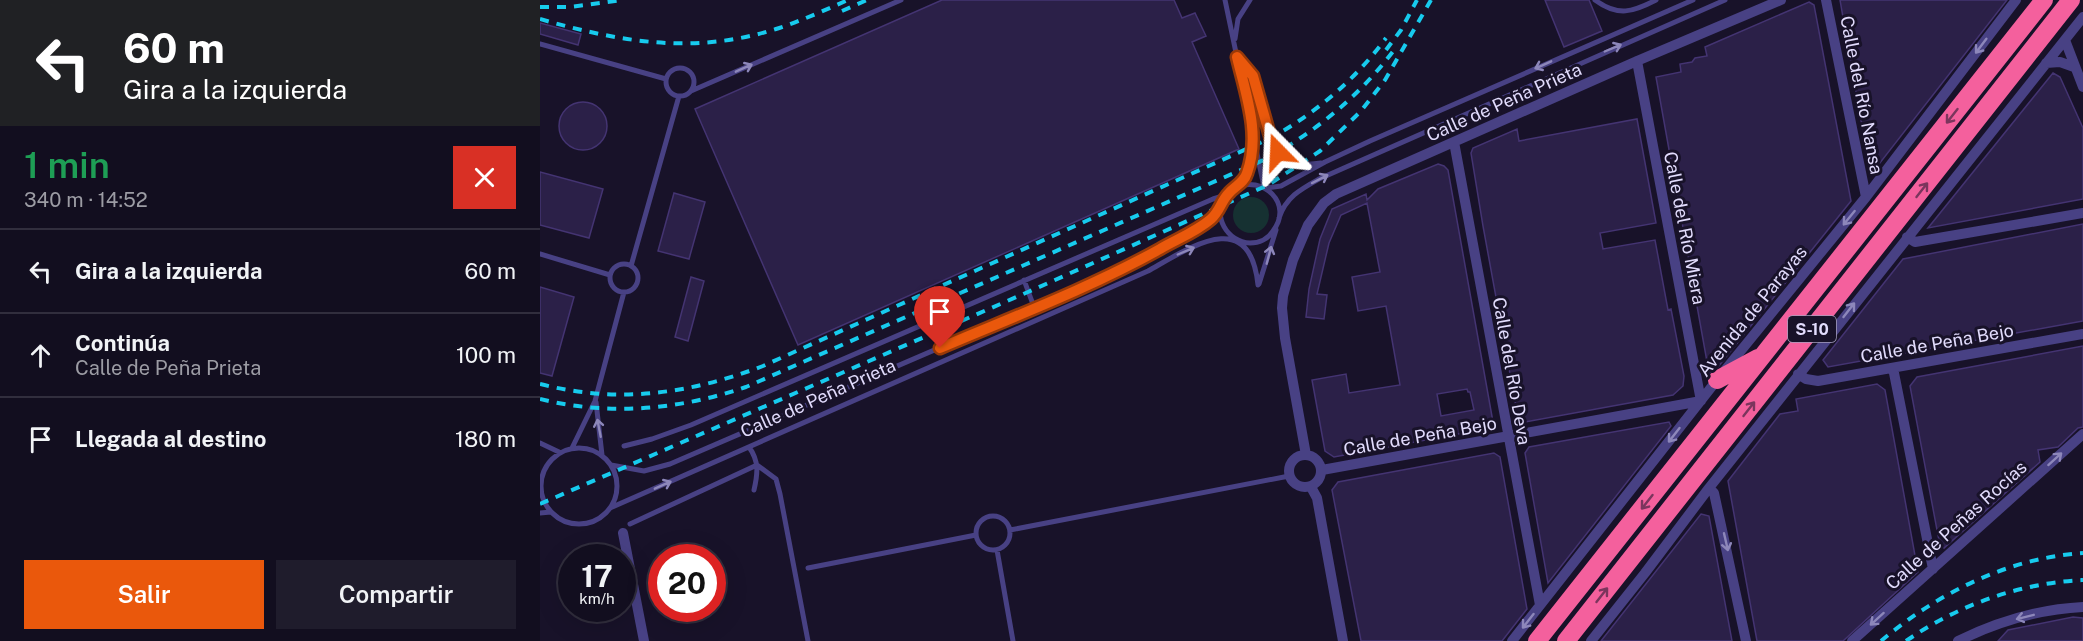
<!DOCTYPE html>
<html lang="es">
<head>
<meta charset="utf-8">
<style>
  :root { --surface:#120e1f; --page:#1f1c2c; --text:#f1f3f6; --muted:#9c9ca4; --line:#312e3d; --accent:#ea580c }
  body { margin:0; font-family:"Public Sans",sans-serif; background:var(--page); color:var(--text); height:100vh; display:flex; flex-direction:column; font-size:22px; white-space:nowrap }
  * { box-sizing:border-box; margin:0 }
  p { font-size:20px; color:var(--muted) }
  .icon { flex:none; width:33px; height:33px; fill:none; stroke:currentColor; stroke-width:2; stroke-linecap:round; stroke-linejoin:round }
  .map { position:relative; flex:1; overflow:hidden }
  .panel { display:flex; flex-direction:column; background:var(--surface); width:540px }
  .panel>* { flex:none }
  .guide { background:#202124; color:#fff; overflow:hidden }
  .speed { position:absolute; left:18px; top:544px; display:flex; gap:12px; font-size:30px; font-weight:700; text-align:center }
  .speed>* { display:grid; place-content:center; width:78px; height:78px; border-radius:50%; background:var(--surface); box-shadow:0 6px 24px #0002,0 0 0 2px var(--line); line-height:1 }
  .speed small { font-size:15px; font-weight:400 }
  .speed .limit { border:9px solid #d22; background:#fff; color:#111 }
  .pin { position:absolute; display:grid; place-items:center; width:51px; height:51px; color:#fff; margin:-62px -26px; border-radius:50% 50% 50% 0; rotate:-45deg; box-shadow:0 0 6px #0007 }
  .pin .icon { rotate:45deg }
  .me { position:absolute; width:66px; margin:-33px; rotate:339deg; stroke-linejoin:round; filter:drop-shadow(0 0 4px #0008) }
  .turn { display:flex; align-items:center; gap:21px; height:126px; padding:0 24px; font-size:27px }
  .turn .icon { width:78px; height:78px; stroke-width:2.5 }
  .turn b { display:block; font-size:42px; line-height:51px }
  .round { display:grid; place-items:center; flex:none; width:63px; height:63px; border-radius:0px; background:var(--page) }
  .summary { display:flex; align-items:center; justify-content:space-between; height:102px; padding:0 24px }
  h1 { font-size:36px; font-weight:600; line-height:45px; color:#1e9e55 }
  .cta { display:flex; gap:12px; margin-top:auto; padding:12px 24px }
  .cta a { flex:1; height:69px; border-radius:0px; background:var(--accent); color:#fff; font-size:24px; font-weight:600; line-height:69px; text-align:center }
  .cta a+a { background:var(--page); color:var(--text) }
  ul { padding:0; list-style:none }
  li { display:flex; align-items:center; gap:18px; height:84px; padding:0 24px; border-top:2px solid var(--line) }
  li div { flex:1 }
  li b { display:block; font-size:22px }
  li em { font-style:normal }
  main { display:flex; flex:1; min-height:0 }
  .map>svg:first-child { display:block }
  .green { fill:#163132 }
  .building { fill:#2b2048; stroke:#443472; stroke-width:1.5; fill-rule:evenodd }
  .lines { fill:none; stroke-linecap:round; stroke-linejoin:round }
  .service { stroke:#484184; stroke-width:5 }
  .minor { stroke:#484184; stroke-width:10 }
  .motorway { stroke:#f4609d; stroke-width:18 }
  .rail { stroke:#17cbee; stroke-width:4; stroke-dasharray:9 8; stroke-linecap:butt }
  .oneway { stroke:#8d87ba }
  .oneway2 { stroke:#7b355d }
  .route-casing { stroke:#983908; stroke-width:15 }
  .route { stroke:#ea580c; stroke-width:10 }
  .labels { text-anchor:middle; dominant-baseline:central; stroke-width:6; stroke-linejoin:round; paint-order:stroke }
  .shield { fill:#181229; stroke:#a59fbd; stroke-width:1.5 }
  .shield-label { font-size:16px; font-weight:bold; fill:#e2dcfd }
  .street-label { font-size:18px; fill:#e2dcfd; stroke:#181229 }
</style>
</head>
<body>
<main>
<section class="panel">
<div class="guide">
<div class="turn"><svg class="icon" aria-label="left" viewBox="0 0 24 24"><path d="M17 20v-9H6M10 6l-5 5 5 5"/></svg><div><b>60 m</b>Gira a la izquierda</div></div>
</div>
<div class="summary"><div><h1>1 min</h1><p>340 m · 14:52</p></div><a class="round" style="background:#d93025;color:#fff"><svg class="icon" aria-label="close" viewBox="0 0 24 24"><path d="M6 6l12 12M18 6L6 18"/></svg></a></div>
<ul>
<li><svg class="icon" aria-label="left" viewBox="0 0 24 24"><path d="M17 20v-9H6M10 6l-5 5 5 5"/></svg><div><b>Gira a la izquierda</b></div><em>60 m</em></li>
<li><svg class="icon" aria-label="ahead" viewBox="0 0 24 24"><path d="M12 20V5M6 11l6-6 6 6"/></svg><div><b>Continúa</b><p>Calle de Peña Prieta</p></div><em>100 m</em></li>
<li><svg class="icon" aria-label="arrive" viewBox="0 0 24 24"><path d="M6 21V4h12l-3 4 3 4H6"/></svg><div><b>Llegada al destino</b></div><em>180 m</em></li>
</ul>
<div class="cta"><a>Salir</a><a>Compartir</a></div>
</section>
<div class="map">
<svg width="1543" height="641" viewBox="0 0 1543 641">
  <rect width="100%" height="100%" fill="#181229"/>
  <path class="green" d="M693 215a18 18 0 1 1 36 0a18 18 0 1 1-36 0Z"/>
  <path class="building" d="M402,0H634L642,18L655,13L666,36L652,42L699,149L258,345L155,109Z
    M1005,0H1049L1062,31L1024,47Z
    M1300,0H1467L1336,168L1329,166Z
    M1269,2L1274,5L1311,201L1178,367L1169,373L1116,77L1141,72L1140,64L1152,62L1155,58L1167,56L1165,47Z
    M0,23L41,34L38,45L0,34Z
    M1513,73L1520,77L1543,128V199L1388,228Z
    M19 126a24 24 0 1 1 48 0a24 24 0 1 1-48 0Z
    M1097,119L1116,223L1060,233L1063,249L1115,240L1128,310L1131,309L1144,376L1143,386L1133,395L985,422L978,418L943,226L931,153L933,148L977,129L979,141Z
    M898,164L904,166L908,170L953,422L950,428L794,457L785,451L772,380L806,374L809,393L860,385L846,306L818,311L812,277L840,272L827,203L801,215L789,243L777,294L787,295L784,319L766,317L769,289L780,239L792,209L826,194L827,200L838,189ZM927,389L928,392H930L934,410L901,416L897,394Z
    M0,172L63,189L49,238L0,225Z
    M134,193L165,202L149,259L118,251Z
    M1543,224V321L1288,367L1283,360L1363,259Z
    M151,277L164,281L148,341L135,337Z
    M0,287L34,297L12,376L0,373Z
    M1543,346V427L1538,428L1518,447L1498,450L1500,462L1404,548L1400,546L1370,386L1377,377Z
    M1337,384L1345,390L1378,572L1303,641H1217L1188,481L1240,414L1258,411L1256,399Z
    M1129,422L1131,426L1008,583L985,453L989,447Z
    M954,453L960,457L987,609L962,641H821L792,490L798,482Z
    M1161,514L1169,516L1192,641H1061Z
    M1533,617L1543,618V641H1458L1468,630Z"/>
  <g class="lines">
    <path class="service" d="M685,0L724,187
      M1055,0C1078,17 1093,12 1116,0
      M695,39L698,19L710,0
      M0,44L126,79
      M698,59L713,76L736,150C748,164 763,166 781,163
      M126 82a14 14 0 1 1 28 0a14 14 0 1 1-28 0Z
      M151,91L361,0
      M694,188C723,174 754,204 733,231C728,239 719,243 710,243C687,242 672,216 685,196C691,189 701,186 705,178C712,166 713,150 714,137
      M726,188L741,186L785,162L830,141L1153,0
      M739,218C746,197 761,189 779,179L1185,0
      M0,254L70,275
      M70 278a14 14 0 1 1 28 0a14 14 0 1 1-28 0Z
      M91,266L139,96
      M484,280L494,307
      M719,284L736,230
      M56,402L62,455
      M0,443L19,452
      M84,446L112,439L151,425L673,199L686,195
      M209,447C219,461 218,473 214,490
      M1 486a38 38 0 1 1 76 0a38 38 0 1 1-76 0Z
      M32,448L55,401L84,292
      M71,465L104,471L130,464L587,267C613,253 664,231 680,209
      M70,508L608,271C651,247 710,206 718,285
      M0,513L11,512
      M436 533a17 17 0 1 1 34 0a17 17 0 1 1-34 0Z
      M90,524L217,465L236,479L240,494L268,641
      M470,530L749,476
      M457,550L473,641
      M268,568L436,535"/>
    <path class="minor" d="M1286,0L1326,197
      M1525,40L1543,87
      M1506,63L1520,62L1534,67
      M914,142L1000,605
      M1367,237L1375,242L1543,213
      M1353,368L1393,569
      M1258,374L1266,379L1278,381L1543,334
      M749 471a16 16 0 1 1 32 0a16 16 0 1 1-32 0Z
      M766,455L745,338L742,308L743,296L753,260L768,225L784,203L796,194L1097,61L1241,0
      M782,470L1161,401L1097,61
      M771,487L777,498L803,641
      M1169,488L1174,493L1206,641
      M83,533L104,641
      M972,641L1177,380L1326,197L1476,0
      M1051,641L1105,573L1169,488L1543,17
      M1312,641L1543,434
      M1418,641C1457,622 1500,609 1543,607"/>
    <path class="motorway" d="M1177,380L1218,358
      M997,641L1504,0
      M1026,641L1531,0"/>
    <path class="rail" d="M0,7H30L83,0
      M302,11L327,0
      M0,19C80,42 154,55 236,29C261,21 285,10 308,0
      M846,50L861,30L877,0
      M0,384C78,404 149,394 223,366L731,138C777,112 815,80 846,38
      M0,399C68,416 139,410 206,387L726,159C778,130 821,95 857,46
      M0,504L488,292L728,185L780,151L821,111L845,80L891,0
      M1341,641C1398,593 1468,558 1543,553
      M1366,641C1418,605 1480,583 1543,580"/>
  </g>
  <defs><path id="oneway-shaft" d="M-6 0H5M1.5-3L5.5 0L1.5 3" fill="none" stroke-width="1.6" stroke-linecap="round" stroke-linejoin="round" transform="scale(1.5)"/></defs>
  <g class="oneway">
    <use href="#oneway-shaft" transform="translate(1441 46) rotate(127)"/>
    <use href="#oneway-shaft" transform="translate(1073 48) rotate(-23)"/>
    <use href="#oneway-shaft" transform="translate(1003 65) rotate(156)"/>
    <use href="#oneway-shaft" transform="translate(204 68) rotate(-24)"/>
    <use href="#oneway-shaft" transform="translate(780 179) rotate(-27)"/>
    <use href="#oneway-shaft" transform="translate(1309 218) rotate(129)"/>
    <use href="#oneway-shaft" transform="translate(646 251) rotate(-23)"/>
    <use href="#oneway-shaft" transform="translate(729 255) rotate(-75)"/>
    <use href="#oneway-shaft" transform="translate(1309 310) rotate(-52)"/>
    <use href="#oneway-shaft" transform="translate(59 428) rotate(-101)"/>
    <use href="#oneway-shaft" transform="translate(1134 435) rotate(128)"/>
    <use href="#oneway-shaft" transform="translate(1515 459) rotate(-42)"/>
    <use href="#oneway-shaft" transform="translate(123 485) rotate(-24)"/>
    <use href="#oneway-shaft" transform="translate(1186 542) rotate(77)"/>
    <use href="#oneway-shaft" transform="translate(1485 617) rotate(166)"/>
    <use href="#oneway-shaft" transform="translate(1337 619) rotate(138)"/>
    <use href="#oneway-shaft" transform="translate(988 621) rotate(128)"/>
  </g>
  <g class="oneway2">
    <use href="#oneway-shaft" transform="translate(1412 116) rotate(128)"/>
    <use href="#oneway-shaft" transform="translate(1382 190) rotate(-52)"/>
    <use href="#oneway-shaft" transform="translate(1209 409) rotate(-52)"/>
    <use href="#oneway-shaft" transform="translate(1107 502) rotate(128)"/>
    <use href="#oneway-shaft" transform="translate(1062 595) rotate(-52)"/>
  </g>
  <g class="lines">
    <defs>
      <path id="route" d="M400,348C473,317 550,288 620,249C637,239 656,232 671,219C680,211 681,201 689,193C695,186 704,183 707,173C721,135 706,95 697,57L713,76L732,143L738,152"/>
    </defs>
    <use href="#route" class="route-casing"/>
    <use href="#route" class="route"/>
  </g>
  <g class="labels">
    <rect class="shield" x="1248" y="316" width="48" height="26" rx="4.5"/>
    <g class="shield-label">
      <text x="1272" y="329">S-10</text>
    </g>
    <g class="street-label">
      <text transform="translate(1322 95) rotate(79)">Calle del Río Nansa</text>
      <text transform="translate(964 102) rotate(-24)">Calle de Peña Prieta</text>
      <text transform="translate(1145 228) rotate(79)">Calle del Río Miera</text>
      <text transform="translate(1212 311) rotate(-51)">Avenida de Parayas</text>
      <text transform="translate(1397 343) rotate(-10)">Calle de Peña Bejo</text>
      <text transform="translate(972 371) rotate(80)">Calle del Río Deva</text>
      <text transform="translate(278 398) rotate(-24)">Calle de Peña Prieta</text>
      <text transform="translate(880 436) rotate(-10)">Calle de Peña Bejo</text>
      <text transform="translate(1416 525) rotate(-42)">Calle de Peñas Rocías</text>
    </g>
  </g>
</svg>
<div class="speed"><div>17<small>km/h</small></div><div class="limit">20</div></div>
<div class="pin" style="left:400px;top:348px;background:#d93025"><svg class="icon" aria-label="arrive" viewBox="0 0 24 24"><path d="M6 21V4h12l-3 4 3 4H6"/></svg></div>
<svg class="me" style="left:738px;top:152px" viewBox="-20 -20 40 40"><path d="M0-17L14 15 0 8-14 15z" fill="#ea580c" stroke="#fff" stroke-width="4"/></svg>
</div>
</main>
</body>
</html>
